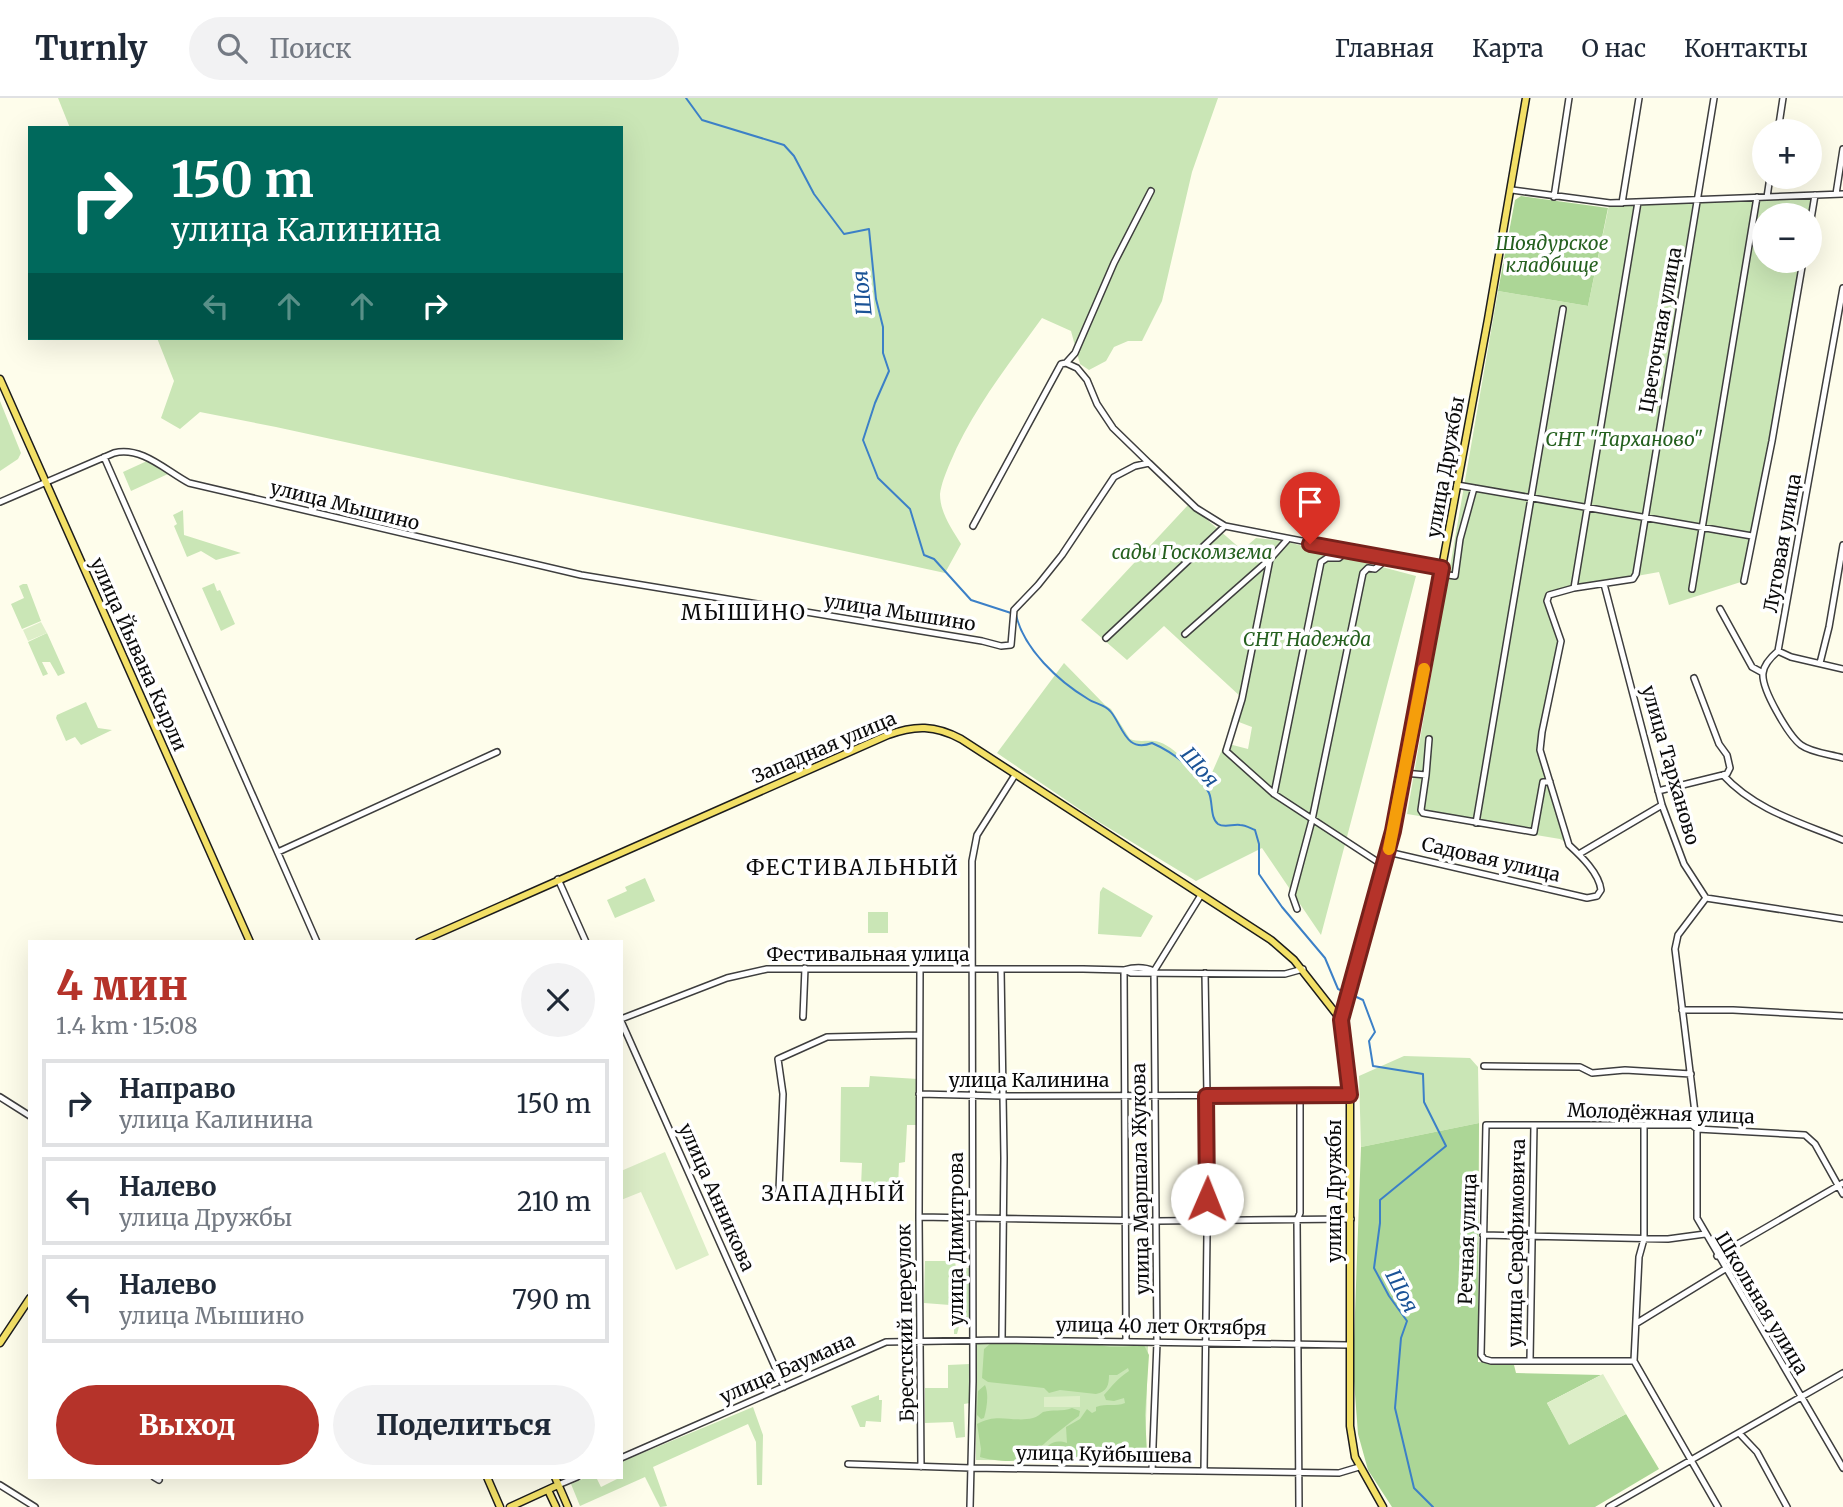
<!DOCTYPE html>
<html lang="ru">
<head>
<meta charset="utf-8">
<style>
  :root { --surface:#fff; --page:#f2f2f3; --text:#1f2937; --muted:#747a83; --line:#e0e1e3; --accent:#b5332a }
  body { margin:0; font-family:Merriweather,serif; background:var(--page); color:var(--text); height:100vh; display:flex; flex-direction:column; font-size:26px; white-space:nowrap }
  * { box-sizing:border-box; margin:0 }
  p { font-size:23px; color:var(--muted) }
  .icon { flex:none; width:38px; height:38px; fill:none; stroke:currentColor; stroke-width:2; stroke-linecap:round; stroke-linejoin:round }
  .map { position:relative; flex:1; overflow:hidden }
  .panel { position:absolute; left:28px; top:842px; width:595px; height:539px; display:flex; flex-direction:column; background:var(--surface); border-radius:0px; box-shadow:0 7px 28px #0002 }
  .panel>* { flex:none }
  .hud { position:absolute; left:28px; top:28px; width:595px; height:214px; border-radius:0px; box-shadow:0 7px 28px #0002; background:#00695c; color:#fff; overflow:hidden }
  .tools { position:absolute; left:1752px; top:21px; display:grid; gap:14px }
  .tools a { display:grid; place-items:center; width:70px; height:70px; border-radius:50%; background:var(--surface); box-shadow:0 7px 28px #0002; font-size:35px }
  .pin { position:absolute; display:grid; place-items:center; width:60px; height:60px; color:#fff; margin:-72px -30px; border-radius:50% 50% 50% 0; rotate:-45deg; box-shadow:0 0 7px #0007 }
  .pin .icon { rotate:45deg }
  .me { position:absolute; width:77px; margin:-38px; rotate:1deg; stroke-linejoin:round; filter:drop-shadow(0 0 5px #0008) }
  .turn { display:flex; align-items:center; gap:24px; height:147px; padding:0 28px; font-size:32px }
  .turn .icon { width:91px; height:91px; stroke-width:2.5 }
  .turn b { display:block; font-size:49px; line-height:60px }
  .lanes { display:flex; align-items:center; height:66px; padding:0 28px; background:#0003; justify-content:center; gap:35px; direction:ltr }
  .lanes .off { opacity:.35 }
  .round { display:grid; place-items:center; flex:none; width:74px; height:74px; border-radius:37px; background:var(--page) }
  .overview { display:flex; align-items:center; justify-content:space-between; height:119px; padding:0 28px }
  h1 { font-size:42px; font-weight:800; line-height:52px; color:var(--accent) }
  .button { display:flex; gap:14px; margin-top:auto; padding:14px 28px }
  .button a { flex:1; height:80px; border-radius:42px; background:var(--accent); color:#fff; font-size:28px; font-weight:800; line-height:80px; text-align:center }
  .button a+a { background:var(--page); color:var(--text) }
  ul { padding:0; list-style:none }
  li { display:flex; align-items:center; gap:21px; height:88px; margin:0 14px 10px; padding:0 14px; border:4px solid var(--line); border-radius:0px }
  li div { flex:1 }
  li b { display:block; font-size:26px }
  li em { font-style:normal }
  header { display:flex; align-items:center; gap:42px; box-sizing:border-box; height:98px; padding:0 35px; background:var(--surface); border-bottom:2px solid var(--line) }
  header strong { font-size:33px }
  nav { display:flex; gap:38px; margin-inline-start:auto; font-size:24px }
  .search { width:490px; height:63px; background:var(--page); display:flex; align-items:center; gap:18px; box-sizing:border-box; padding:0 24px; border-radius:38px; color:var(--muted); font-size:26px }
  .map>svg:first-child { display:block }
  .green { fill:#cae6b6 }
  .forest { fill:#acd696 }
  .pitch { fill:#ddeec8 }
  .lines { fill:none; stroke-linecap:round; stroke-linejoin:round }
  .stream { stroke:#3c80c7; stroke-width:2 }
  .minor-casing { stroke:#3e3e3e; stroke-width:8 }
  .major-casing { stroke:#1c1c1c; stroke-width:9 }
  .minor { stroke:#fff; stroke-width:5 }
  .major { stroke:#f3e066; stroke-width:6 }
  .route-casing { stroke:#76211b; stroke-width:18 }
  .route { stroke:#b5332a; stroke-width:12 }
  .slow { stroke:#f59e0b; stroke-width:12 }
  .labels { text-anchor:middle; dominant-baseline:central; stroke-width:7; stroke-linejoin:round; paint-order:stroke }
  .park-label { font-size:19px; font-style:italic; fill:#25601f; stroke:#fff }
  .street-label { font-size:19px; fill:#0b0b0b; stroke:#fff }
  .water-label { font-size:21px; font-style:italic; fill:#1b5397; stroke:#fff }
  .neighbourhood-label { font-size:21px; letter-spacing:2px; fill:#0b0b0b; stroke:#fff }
</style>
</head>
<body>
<header>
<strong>Turnly</strong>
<div class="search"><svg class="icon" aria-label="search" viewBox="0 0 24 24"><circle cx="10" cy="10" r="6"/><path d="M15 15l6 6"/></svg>Поиск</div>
<nav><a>Главная</a><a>Карта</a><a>О нас</a><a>Контакты</a></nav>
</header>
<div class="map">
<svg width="1843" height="1409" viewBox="0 0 1843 1409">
  <rect width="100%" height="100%" fill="#fefdeb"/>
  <path class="green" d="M58,0H1218L1192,74L1162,203L1142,243H1128L1114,249L1106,263L1089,272L1080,266L1071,233L1042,220C1009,266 972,312 950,365C946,374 941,387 940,396C940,415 952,431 961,446L945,475L276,329L200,314L180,331L161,320L174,283L157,240H621V30H70Z
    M1812,98L1809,117H1764V163H1801L1744,483L1669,507L1659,474L1547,494L1546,504L1560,543L1538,652L1566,744L1560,741L1407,716L1498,193L1588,208L1609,107Z
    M0,303L21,355L18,361L0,373Z
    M147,363L168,376L131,393L123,374Z
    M1189,406L1242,452L1256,440L1284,443L1416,478L1321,837L1262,750L1196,783L1094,721L997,655L1064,565L1105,607L1111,611L1130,641C1140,645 1149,641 1159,644C1177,650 1190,670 1202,684L1211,677L1225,645L1248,651L1252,629L1231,621L1241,599L1164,528L1127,562L1081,522Z
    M183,412L184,437L241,455L216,462L201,453L187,459L174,428L177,426L173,417Z
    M214,485L217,493L220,492L235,526L221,533L202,490Z
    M23,486H27L41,523L22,531L11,506L24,500L19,488Z
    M47,535L65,575L58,578L50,564H42L48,576L43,578L28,544Z
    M86,604L98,630L112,632L81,647L75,639L66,643L56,620L57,617Z
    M645,780L655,803L615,820L607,802L627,793L625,789Z
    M1103,789L1153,818L1141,839L1098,836L1100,794Z
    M868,814H888V835H868Z
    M1404,958L1470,960L1478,969L1479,1025L1361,1049L1359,978Z
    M870,978L918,981L916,1027H907L905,1064L899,1065L898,1090L861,1088L862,1065L840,1064L841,989H869Z
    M925,1163H955L956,1170H969V1219L960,1225L957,1236H954V1222L950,1207L924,1205Z
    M976,1244L1148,1247L1145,1363L976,1362Z
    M970,1266V1305L964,1306L965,1339L956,1340L953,1324L925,1325V1290H948V1267Z
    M879,1297V1302H882L881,1324L866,1323L865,1329H860L851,1308Z
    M753,1309L763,1337L762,1387H757L756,1344L748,1326L653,1369L667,1408L660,1409L645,1379L580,1408L571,1386L587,1379H596L601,1389L621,1379V1364Z"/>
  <path class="forest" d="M1521,98L1608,110L1588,208L1498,193L1515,102Z
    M1479,1025L1478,1264L1514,1267L1516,1275L1601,1277L1547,1305L1570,1346L1626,1316L1659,1371L1595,1409H1392L1368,1372L1358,1336L1353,1270L1361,1049Z
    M1055,1242L1059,1246C1074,1240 1089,1245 1104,1248C1116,1250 1131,1248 1144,1247L1149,1257L1145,1317L1147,1355L1145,1359L1138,1363C1106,1354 1090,1364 1060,1362C1053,1362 1047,1359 1039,1359L1038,1356C1048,1348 1053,1340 1067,1345L1066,1329L1080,1321L1087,1311L1092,1315L1096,1313V1309C1107,1305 1115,1309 1125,1305L1124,1300L1114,1303L1106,1302L1104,1297C1112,1288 1118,1280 1129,1273L1128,1270L1117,1277H1109C1109,1287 1107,1294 1096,1296L1060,1292L1049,1295L1044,1290L988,1284L982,1280L984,1251L991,1245L1041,1247Z
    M985,1287C989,1296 987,1310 984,1320L981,1321L977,1317L978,1293Z
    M1072,1310L1080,1313L1079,1318C1067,1327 1056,1335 1045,1345C1040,1349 1034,1357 1029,1360C1019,1365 991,1363 980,1359L981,1351L977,1326C998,1314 1013,1325 1033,1320C1037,1319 1040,1316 1043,1314C1053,1311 1062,1314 1072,1310Z"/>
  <path class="pitch" d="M41,524L47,535L28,543L23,532Z
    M665,1054L709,1157L676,1172L641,1094L621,1102V1073Z
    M1603,1276L1626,1316L1569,1347L1547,1305Z
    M1080,1298V1309H1044V1299Z"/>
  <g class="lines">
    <path class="stream" d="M686,0L702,22L784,47L794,58L814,96L844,136L869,131L876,201L883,229V255L889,273L875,305L863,342L878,380L910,411L924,457L934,461L971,502L1011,515
      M1016,517C1024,551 1058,583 1088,601C1095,606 1105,606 1111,614C1123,629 1126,655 1152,645C1175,655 1197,673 1209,695C1213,704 1210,720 1218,726C1224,730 1233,726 1240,727C1245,727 1250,730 1255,732L1259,746V776L1282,809L1325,860L1338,891L1345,894
      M1350,896L1363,902L1375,934L1369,943L1373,968L1423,976L1424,1004L1446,1048L1380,1102V1125L1374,1170L1389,1198L1407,1223L1401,1240L1395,1310L1414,1390L1433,1409"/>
    <defs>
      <path id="minor" d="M1778,33L1783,0
        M1512,92L1610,105L1843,96
        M1836,96L1843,51
        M1554,99L1569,0
        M1767,99L1770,79
        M1622,105L1639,0
        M1810,127L1815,97
        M1843,190L1778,553C1771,559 1764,566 1763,575C1761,591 1789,638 1801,647C1812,655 1830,656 1843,660
        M1066,265L1075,255L1114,165L1151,93
        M104,359L317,844
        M1457,387L1752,438
        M0,404L114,355C142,348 166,373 189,385L581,477L982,543L1001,548L1011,547L1014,512L1038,487L1062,457L1114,379L1135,368L1149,365L1196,410L1225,428L1442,470
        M973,428L1061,266L1066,265L1077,270L1087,282L1097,306L1113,330L1149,365
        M1287,442L1270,461L1242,601L1226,653L1274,696L1384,768
        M1441,476L1455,478L1460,441L1474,390
        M1744,483L1772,343L1803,163
        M1604,486L1662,707L1684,766L1706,800L1843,821
        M1574,490L1638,104
        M1692,491L1757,99
        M1720,511L1752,569L1763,575
        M1185,536L1270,461
        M1106,540L1225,428
        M1778,553L1791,559L1843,571
        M1820,565L1829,529L1843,447
        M1404,675L1426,677L1421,712L1423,715L1534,734L1543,684H1550
        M1426,677L1429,641
        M1723,677C1755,712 1799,724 1843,742
        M1658,693L1727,676L1730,670L1727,657L1719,646L1694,580
        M1274,696L1321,464L1327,460H1339L1348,452
        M1476,725L1563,211
        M278,754L497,654
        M1388,754L1587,800L1597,798L1601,792C1599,775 1581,758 1569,747L1540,652L1542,634L1561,543L1547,503L1549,497L1574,490L1633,481L1636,476L1714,0
        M1579,756L1662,707
        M558,781L586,844
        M1706,800L1678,837L1675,851L1697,1031V1120L1843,1370
        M1297,811L1292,797L1312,722L1363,475L1368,470L1375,471L1381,466L1382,458
        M1001,871L1004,1060L1002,1242
        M920,872L919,1119L921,1369
        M1124,872L1126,1244
        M1124,872C1134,869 1145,869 1154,873
        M1154,873L1201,797
        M1682,912H1733L1843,918
        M803,919L805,870
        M621,921L727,880L767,871H1083L1124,872L1131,875L1285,876L1303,871
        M621,923L784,1289
        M1484,968L1580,969L1592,975L1625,972L1691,976
        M919,996L1002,998L1350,997
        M0,999L30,1018
        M779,1092L783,996L778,961L827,939L918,937
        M919,1119L1157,1123L1351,1121
        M1483,1137L1668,1141L1705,1136
        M1717,1158L1843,1085
        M1637,1225L1725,1171
        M1530,1262L1534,1027
        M1634,1263H1491L1484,1261L1481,1257L1486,1027H1692L1697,1031L1805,1037L1815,1046L1843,1096
        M1634,1263L1639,1159L1644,1141V1028
        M1634,1263L1718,1409
        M1739,1335L1757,1354L1787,1409
        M621,1360L886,1244L1002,1242L1348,1247
        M848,1366L971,1370L1339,1375L1359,1369
        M1152,1373L1157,1244L1154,873
        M1204,1373L1208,1058L1205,875
        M154,1379L159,1382
        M0,1387L35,1409
        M558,1387L577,1379
        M970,1409L973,1283L972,763L977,737L1015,677
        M1299,1409L1297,1122L1300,1115V999
        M1609,1409L1843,1275"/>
      <path id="major" d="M0,281L250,844
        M419,844L888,637C915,627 935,627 961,641L1271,842L1294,862L1341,922
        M0,1245L30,1200
        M487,1379L500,1409
        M555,1379L568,1409
        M548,1392L556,1409
        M510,1409L558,1387
        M1383,1409L1355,1359L1350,1328V997L1341,922L1388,754L1397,712L1488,221L1526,0"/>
    </defs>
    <use href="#minor" class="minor-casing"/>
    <use href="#major" class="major-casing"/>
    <use href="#minor" class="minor"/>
    <use href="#major" class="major"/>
  </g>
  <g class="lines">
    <defs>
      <path id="route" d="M1207,1101L1206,998L1350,997L1341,922L1393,733L1442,470L1310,446"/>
    </defs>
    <use href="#route" class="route-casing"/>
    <use href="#route" class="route"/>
    <path class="slow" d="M1389,751L1424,571"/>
  </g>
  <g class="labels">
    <g class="park-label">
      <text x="1552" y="145">Шоядурское<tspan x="1552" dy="22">кладбище</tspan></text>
      <text x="1624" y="341">СНТ "Тарханово"</text>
      <text x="1192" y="454">сады Госкомзема</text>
      <text x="1307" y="541">СНТ Надежда</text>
    </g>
    <g class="street-label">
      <text transform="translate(1660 232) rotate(-80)">Цветочная улица</text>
      <text transform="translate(1445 369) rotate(-80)">улица Дружбы</text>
      <text transform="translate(345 407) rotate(14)">улица Мышино</text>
      <text transform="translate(1782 445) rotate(-80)">Луговая улица</text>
      <text transform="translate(900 514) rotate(9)">улица Мышино</text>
      <text transform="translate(139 556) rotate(66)">улица Йывана Кырли</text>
      <text transform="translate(824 649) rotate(-23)">Западная улица</text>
      <text transform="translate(1671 667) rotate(74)">улица Тарханово</text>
      <text transform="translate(1491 761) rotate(13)">Садовая улица</text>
      <text x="868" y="856">Фестивальная улица</text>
      <text x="1029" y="982">улица Калинина</text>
      <text transform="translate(1661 1015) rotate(2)">Молодёжная улица</text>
      <text transform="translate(1140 1081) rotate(-91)">улица Маршала Жукова</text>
      <text transform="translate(1334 1093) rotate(-90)">улица Дружбы</text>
      <text transform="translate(717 1099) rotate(66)">улица Анникова</text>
      <text transform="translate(956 1141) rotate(-90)">улица Димитрова</text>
      <text transform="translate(1467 1141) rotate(-88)">Речная улица</text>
      <text transform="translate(1516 1145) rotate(-89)">улица Серафимовича</text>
      <text transform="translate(1762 1205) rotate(59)">Школьная улица</text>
      <text transform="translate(905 1225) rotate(-91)">Брестский переулок</text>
      <text transform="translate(1161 1228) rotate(1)">улица 40 лет Октября</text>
      <text transform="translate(787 1270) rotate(-24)">улица Баумана</text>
      <text transform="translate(1104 1356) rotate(1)">улица Куйбышева</text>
    </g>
    <g class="water-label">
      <text transform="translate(862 195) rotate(-96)">Шоя</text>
      <text transform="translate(1200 669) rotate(49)">Шоя</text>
      <text transform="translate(1402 1193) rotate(62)">Шоя</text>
    </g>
    <g class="neighbourhood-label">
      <text x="744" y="514">МЫШИНО</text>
      <text x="853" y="769">ФЕСТИВАЛЬНЫЙ</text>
      <text x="834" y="1095">ЗАПАДНЫЙ</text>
    </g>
  </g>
</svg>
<div class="tools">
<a>+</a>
<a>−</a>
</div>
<div class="pin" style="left:1310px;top:446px;background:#d93025"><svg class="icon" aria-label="arrive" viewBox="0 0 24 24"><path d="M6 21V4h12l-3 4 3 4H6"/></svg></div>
<svg class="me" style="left:1207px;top:1101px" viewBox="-20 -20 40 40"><circle r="19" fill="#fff"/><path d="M0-13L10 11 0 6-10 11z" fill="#b5332a"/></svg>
<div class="hud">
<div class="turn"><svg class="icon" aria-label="right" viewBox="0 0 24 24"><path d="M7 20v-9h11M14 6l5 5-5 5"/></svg><div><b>150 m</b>улица Калинина</div></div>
<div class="lanes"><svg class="icon off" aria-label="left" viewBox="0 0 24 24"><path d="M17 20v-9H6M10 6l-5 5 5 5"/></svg><svg class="icon off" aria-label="ahead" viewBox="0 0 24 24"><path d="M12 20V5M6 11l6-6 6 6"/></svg><svg class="icon off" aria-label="ahead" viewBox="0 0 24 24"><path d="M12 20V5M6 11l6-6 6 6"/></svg><svg class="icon" aria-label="right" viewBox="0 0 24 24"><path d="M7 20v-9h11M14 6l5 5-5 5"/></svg></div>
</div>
<section class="panel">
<div class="overview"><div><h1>4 мин</h1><p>1.4 km · 15:08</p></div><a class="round"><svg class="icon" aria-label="close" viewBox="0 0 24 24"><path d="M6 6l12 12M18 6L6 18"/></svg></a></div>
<ul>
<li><svg class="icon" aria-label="right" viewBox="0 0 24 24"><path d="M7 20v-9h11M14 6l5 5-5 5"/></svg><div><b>Направо</b><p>улица Калинина</p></div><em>150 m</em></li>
<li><svg class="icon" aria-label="left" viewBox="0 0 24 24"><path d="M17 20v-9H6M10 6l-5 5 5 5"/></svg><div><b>Налево</b><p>улица Дружбы</p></div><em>210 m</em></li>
<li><svg class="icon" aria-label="left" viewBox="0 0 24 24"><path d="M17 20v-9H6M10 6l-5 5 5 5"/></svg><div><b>Налево</b><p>улица Мышино</p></div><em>790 m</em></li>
</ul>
<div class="button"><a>Выход</a><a>Поделиться</a></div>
</section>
</div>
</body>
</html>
